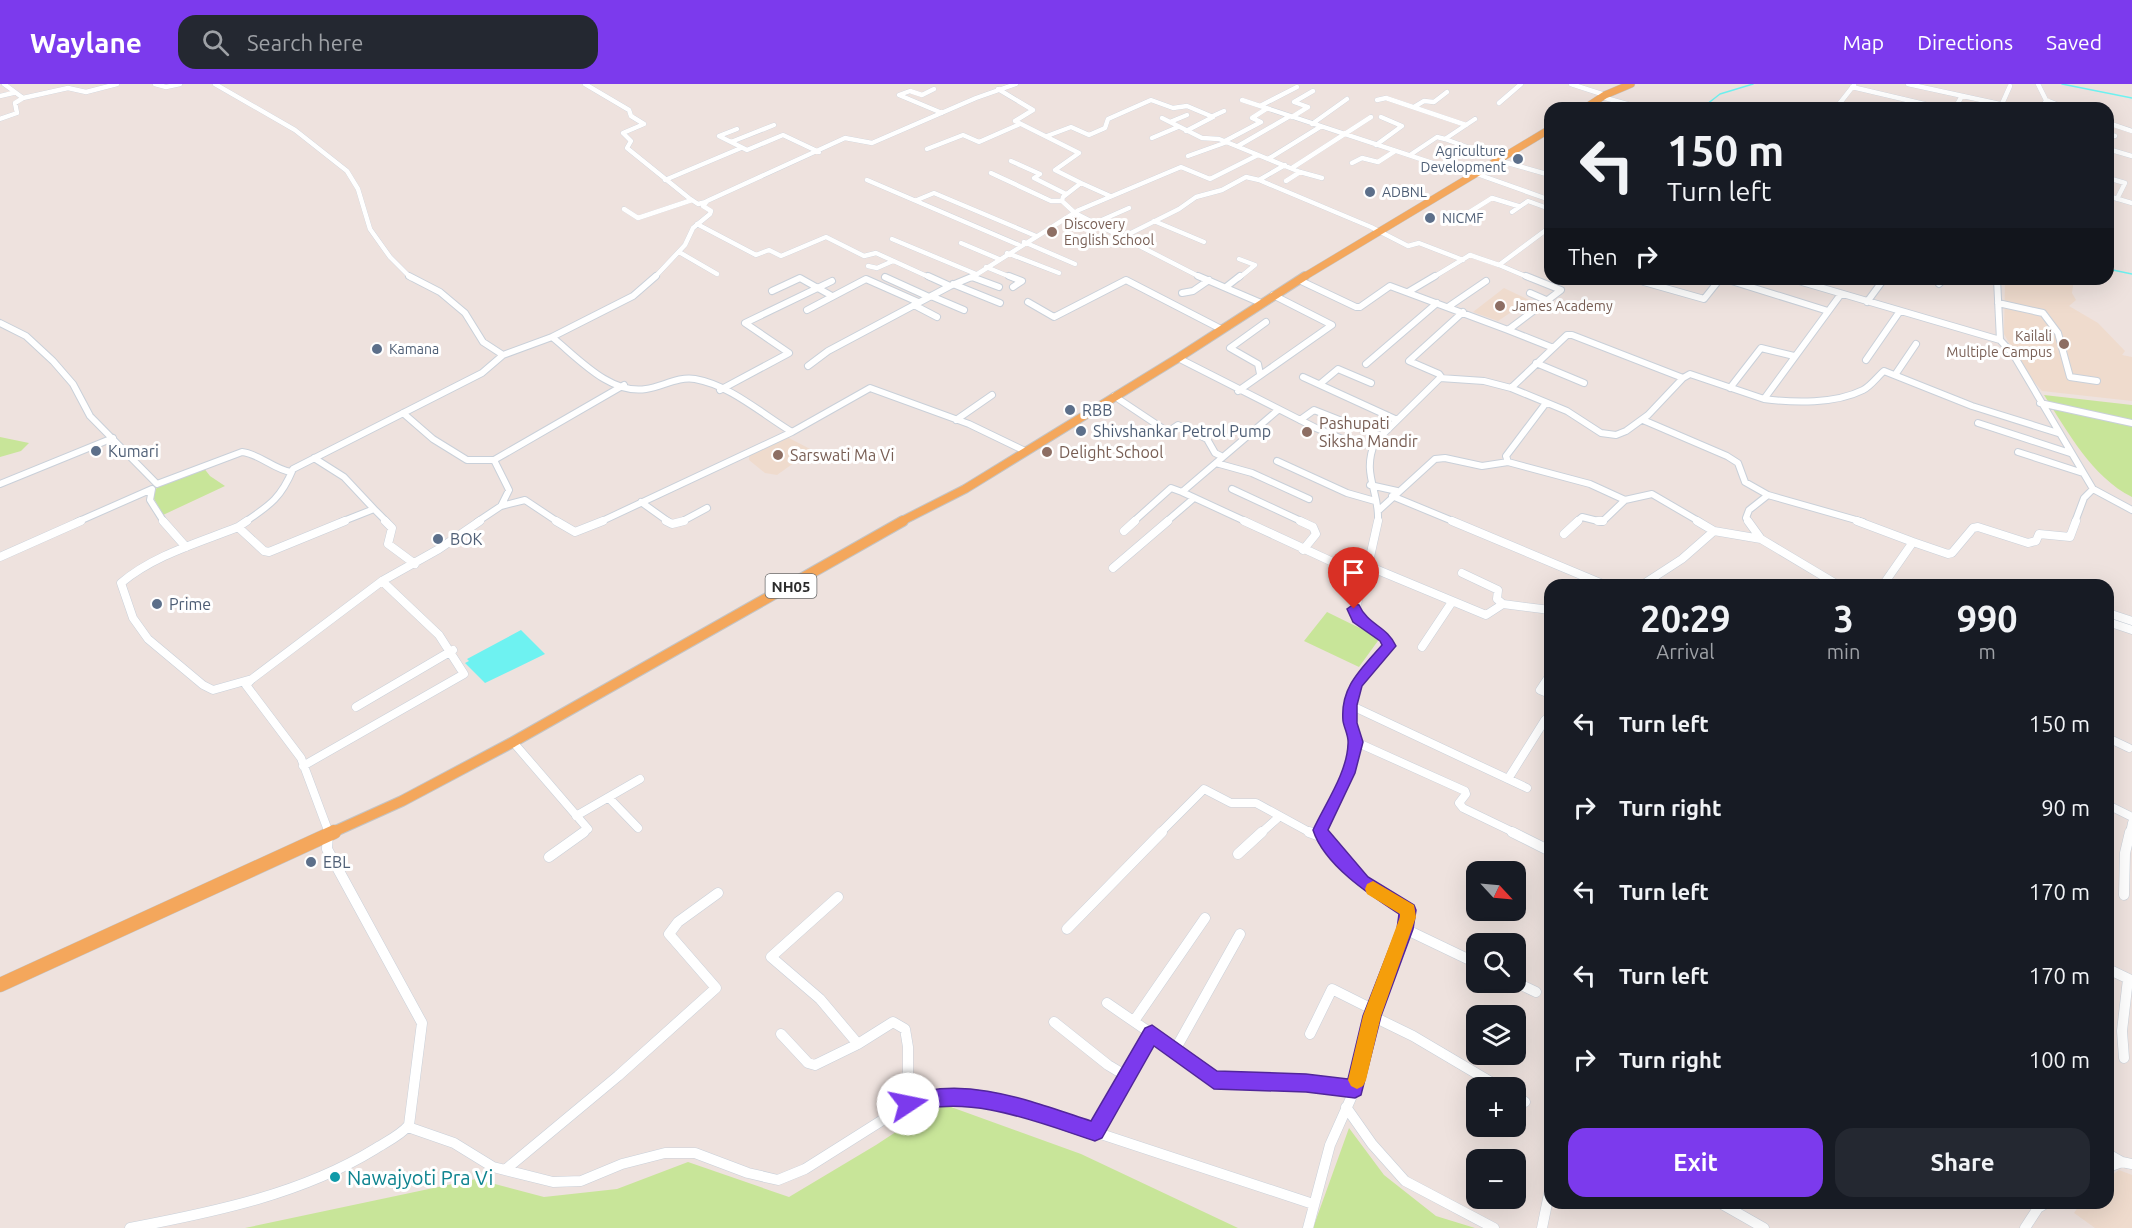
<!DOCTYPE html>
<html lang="en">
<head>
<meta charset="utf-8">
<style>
  :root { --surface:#171b24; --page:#242831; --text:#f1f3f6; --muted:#9ea1a6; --accent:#7c3aed }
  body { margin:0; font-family:Ubuntu,sans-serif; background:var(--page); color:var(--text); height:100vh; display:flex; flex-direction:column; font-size:22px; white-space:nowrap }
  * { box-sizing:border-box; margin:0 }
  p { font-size:20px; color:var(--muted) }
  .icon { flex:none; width:33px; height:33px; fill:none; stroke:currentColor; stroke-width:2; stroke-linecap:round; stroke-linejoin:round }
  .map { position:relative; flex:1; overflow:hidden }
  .details { position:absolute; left:1544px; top:495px; width:570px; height:630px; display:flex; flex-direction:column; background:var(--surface); border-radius:18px; box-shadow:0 6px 24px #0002 }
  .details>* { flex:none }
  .top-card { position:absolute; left:1544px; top:18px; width:570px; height:183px; border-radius:18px; box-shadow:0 6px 24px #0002; background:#171b24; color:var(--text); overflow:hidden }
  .needle { width:39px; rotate:116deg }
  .tools { position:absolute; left:1466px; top:777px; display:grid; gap:12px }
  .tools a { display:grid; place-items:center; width:60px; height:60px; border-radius:12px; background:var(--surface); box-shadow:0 6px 24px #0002; font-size:30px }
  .pin { position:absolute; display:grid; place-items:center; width:51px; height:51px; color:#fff; margin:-62px -26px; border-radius:50% 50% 50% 0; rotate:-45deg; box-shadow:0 0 6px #0007 }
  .pin .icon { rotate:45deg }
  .me { position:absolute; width:66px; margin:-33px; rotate:79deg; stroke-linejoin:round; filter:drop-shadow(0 0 4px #0008) }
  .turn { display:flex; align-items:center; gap:21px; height:126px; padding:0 24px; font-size:27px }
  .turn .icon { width:78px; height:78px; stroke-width:2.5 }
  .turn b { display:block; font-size:42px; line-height:51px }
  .then { display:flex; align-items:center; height:57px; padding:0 24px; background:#0003; gap:12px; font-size:22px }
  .eta { display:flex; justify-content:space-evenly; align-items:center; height:102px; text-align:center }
  .eta b { font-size:36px; font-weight:700; line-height:42px }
  .primary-button { display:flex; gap:12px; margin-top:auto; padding:12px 24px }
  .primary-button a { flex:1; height:69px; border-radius:18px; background:var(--accent); color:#fff; font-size:24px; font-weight:700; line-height:69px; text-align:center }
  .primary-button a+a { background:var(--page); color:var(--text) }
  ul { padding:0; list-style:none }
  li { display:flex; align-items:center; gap:18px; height:84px; padding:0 24px }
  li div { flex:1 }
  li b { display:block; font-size:22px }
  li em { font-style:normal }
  header { display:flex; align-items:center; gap:36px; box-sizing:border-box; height:84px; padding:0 30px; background:var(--accent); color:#fff }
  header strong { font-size:28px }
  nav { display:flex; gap:33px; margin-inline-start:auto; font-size:21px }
  .search { width:420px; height:54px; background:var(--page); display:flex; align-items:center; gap:15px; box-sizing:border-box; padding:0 21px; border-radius:18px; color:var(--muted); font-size:22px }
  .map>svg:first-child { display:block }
  .education { fill:#efdbcd }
  .green { fill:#c8e599 }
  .water { fill:#6ef2f1 }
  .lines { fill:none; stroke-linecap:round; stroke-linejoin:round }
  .stream { stroke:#6ef2f1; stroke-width:1.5 }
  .minor-far3-casing { stroke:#c9d0d9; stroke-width:5 }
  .minor-far2-casing { stroke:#c9d0d9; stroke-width:8 }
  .minor-far1-casing { stroke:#c9d0d9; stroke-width:9 }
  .minor-casing { stroke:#c9d0d9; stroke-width:11 }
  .major-far3-casing { stroke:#c4c4c4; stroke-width:8 }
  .major-far2-casing { stroke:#c4c4c4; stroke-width:10 }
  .major-far1-casing { stroke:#c4c4c4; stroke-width:12 }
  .major-casing { stroke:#c4c4c4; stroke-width:15 }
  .minor-far3 { stroke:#fff; stroke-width:4.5 }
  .minor-far2 { stroke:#fff; stroke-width:6 }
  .minor-far1 { stroke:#fff; stroke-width:8 }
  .minor { stroke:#fff; stroke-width:10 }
  .major-far3 { stroke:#f4a75c; stroke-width:7 }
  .major-far2 { stroke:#f4a75c; stroke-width:8 }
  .major-far1 { stroke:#f4a75c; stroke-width:10 }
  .major { stroke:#f4a75c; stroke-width:14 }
  .route { fill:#7c3aed; stroke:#51269a; stroke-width:1.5 }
  .slow { fill:#f59e0b }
  .service-dot { fill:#5c6f8a; stroke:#fff; stroke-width:2 }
  .education-dot { fill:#8d6e63; stroke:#fff; stroke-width:2 }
  .culture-dot { fill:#0f9aa8; stroke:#fff; stroke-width:2 }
  .labels { text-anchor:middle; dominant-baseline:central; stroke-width:6; stroke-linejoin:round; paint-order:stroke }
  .far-service-label { font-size:14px; fill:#4e5e75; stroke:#fff; text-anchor:start }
  .far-education-label { font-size:14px; fill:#785e54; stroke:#fff; text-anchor:start }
  .shield { fill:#fff; stroke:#6b6b6b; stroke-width:1.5 }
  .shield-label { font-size:15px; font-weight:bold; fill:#2c2c2c }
  .service-label { font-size:16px; fill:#4e5e75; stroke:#fff; text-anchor:start }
  .education-label { font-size:16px; fill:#785e54; stroke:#fff; text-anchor:start }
  .near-culture-label { font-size:20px; fill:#0d838f; stroke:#fff; text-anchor:start }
</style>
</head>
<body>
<header>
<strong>Waylane</strong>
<div class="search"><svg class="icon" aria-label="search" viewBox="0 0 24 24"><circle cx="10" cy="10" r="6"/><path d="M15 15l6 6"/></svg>Search here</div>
<nav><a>Map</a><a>Directions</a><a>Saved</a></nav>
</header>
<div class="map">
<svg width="2132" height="1144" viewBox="0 0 2132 1144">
  <rect width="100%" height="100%" fill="#eee2de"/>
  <path class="education" d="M2005,195H2074L2072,209L2076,216L2069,222L2098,239L2125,267L2122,271L2132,273V317L2042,307L2025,287L2004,250Z
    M1504,204L1529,216L1498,237L1473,228Z
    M787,353L812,366L777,391L765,389L749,376V370Z
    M2119,1086L2132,1091V1144H2095L2074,1129L2081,1119H2108V1094Z"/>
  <path class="green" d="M2044,311L2132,321V413C2092,393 2068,348 2044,311Z
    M0,353L29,359L21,367L0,373Z
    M203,383L210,392L225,402L163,431L153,413L157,403Z
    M1327,528L1380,554L1359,583L1304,557Z
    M940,1019L1081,1070L1238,1144H245L476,1095L544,1113L617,1105L688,1078L789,1113L876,1061Z
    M1349,1044L1384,1091L1436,1132L1475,1144H1313Z"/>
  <path class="water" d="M521,546L545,570L485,599L465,579L469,577L467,575Z"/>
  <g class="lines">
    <path class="stream" d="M2062,0L2132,14
      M1702,24L1720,10L1753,0
      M2108,185L2132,190"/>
    <defs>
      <path id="minor-far3" d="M4,0L23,14
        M155,0L166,3L180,0
        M215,0L295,46L347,87L358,105L370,145L390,173L411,194
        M585,0L629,26L631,32L644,40L623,49L631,57L627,64L689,114L698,120L706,118
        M1571,0L1605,11
        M1908,0L2018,24
        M2038,0L2046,16L2043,24
        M1852,3L1941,24
        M934,5L922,11L910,7L899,11L942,29
        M998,5L1033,26L1015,37L1079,69L1055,86L1081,99L1063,113L1062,117L1075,129L1202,194
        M0,12L13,9
        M1602,13L1634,22
        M1242,16L1472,92
        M1377,16L1386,14L1466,41
        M2046,16L2066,24
        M1499,19L1521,0
        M2002,20L2010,2
        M1591,21L1602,24
        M1260,22L1297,3
        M1414,23L1424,17L1434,18L1447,8
        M1836,24L1854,1
        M1955,24L1962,12
        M1213,32L1224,27
        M1292,33L1308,23L1294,18L1313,7
        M1162,34L1202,54L1219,55L1300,88L1286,97
        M0,35L17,29L15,19L23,14L68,4L86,8L117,0
        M1475,35L1445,55L1500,75
        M1170,38L1187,31
        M2108,39L2132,47
        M1312,40L1347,15
        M737,45L719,52L747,66L783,51L819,68
        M2108,50L2115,52
        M1047,52L1071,43L1089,51L1105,44L1108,35L1151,16L1173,24L1187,22L1213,33L1186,47
        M1152,54L1178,43
        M1225,57L1261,38L1252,34L1266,25
        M731,58L774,41
        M1376,61L1402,42L1381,33
        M1238,62L1290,32
        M927,65L963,51L979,58L1020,40
        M2108,65L2132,72
        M1410,71L1437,53L1445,55
        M1188,72L1227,58
        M1268,75L1320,43
        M1497,76L1550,91
        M1011,77L1040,90L1034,94L1066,110
        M1352,79L1362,74L1378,78L1395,67
        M1285,81L1259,96L1371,143L1408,162L1419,159L1463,176
        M1292,84L1371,33
        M1300,88L1322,94
        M991,89L1051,117H1062
        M1477,90L1550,116
        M2108,94L2125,99L2117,115
        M665,96L741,64
        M867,96L1019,161
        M1081,99L1110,112
        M2108,112L2132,119
        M917,116L934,109L1036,152
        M624,125L638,134L692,116
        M1512,128L1528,117L1550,125
        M1154,137L1204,158
        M1095,139L1129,124
        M1452,139L1492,114L1518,122
        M697,140L756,171L769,166L781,172L826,153L864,172L876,169L931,194
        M1121,154L1179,125L1196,113L1222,106L1246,93L1259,96
        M892,155L976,190
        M1024,158L1075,180
        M961,159L999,175
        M679,168L717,190
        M1007,169L1059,189
        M868,182L877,184L893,177
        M986,183L1013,194
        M654,194L685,161L693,144L710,130L711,127L703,122L707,117L845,54L872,59L976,14L1016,0
        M971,194L1079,126L1181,83L1210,95L1258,71
        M1239,194L1255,181L1239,175
        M1432,194L1470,171L1499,181
        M1530,194L1499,181L1550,143"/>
      <path id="minor-far2" d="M409,192L440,208L465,229L483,258L503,271L552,253C577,273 610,311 646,305C662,303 678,292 695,295C730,301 762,330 792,348L870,304L969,340L1025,367
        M928,192L950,202L974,192
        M1009,192L1022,197L1013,203
        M1198,192L1261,219
        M1526,192L1561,206L1508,246L1551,263
        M885,193L929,213
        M972,193L999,203
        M1725,195L1828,227
        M1792,195L2000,256
        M1997,195L2000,256L2013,270L2093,405L2132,426
        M1299,196L1356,223H1360L1390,202L1508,246
        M1644,198L1704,215L1720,195
        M953,200L1000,219
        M1939,200L1944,195
        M1226,203L1240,192
        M772,207L800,194L832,212
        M1408,208L1435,192
        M1182,209L1193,207L1209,196
        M1530,209L1546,216
        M931,212L964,226
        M1028,218L1054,233L1126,196L1221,245
        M1867,218L1884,195
        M1998,219L2043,229L2058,249L2070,293L2097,297
        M914,221L937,233
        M1448,223L1486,197
        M807,226L866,195L918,218
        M0,239L26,252L53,277L73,300L90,332L157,400L242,368C260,370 273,385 291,388
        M1567,251H1572L1683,294L1648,331L1626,347L1616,351L1601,349L1567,327L1511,304Z
        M552,253L633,212L656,192
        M1178,274L1316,344L1359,362L1375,358L1440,294L1484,297L1511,304
        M1866,276L1900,227
        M1536,279L1584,299
        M1366,280L1437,219
        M808,282L828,267L950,202
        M1260,290L1258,280L1230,264L1266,238
        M1895,291L1916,260
        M1303,293L1397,336
        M1442,294L1439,290L1409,277L1463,228
        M1683,294L1690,290L1764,315L1841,210
        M1320,300L1338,285L1371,299
        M1730,304L1761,264L1794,272
        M720,306L789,269L745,239L832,197
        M1238,307L1332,241L1273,211
        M1114,312L1165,346L1169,347L1178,341L1207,355L1215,369L1223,373
        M1764,315C1794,319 1835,320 1863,306C1871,302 1877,293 1884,287L1972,322L2058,349
        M2040,319L2132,339
        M403,329L433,355L467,376H494
        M956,336L992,311
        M1300,336L1314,326L1380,352
        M1643,336L1727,372L1738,379L1745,398L1768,411
        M1978,339L2070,369
        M1375,358C1361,391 1380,407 1378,438
        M2018,368L2083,389
        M314,374L344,393L374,425
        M1277,377L1347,409L1375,417
        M1508,378L1506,372L1546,319
        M1216,379L1252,389L1309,415
        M0,400L113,354
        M1370,401L1397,407
        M1232,405L1303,438
        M1392,412L1455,438
        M641,418L669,438
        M501,422L509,406L494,376L624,301
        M1378,427L1435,375L1445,374L1482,382L1508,378L1590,400L1625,416L1652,410L1700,438
        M77,438L152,405L150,416L164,438
        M245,438C270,421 281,414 293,385L482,289L503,271
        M341,438L374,425L387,438
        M477,438L501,422L525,416L558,438
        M600,438L792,348
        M681,438L707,424
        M1133,438L1171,404L1182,408
        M1166,438L1194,414
        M1247,438L1182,408L1278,326
        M1576,438L1582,433L1602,438L1625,416
        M1749,438L1746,434L1749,426L1768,411L1863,438
        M2075,438L2084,414L2093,405"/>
      <path id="minor-far1" d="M163,437L186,463
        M247,437L238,443C198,459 154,471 121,499L133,534L148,555L203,601L213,606L252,595L246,601L301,674L329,749
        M385,437L392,444L388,460L415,480
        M556,437L575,448L603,437
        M666,437L672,440L684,437
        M1244,437L1363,492
        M1300,437L1313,443L1316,450L1303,466
        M1452,437L1605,501
        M1598,437H1603
        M1697,437L1714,447L1761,455L1838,501
        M1748,437L1761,455
        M1857,437L1913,458
        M238,443L264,467L269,468L345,437
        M1124,447L1135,437
        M1564,450L1578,437
        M0,473L81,437
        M1368,482L1378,437
        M1113,484L1168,437
        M1462,489L1498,506L1497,515L1503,520
        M1642,501L1682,475L1714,447
        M1883,501L1913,458L1948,470L1952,469L1973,444L1978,443L2028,459L2036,457L2039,450L2070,453L2076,437
        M2108,529L2132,537
        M2108,538L2132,546
        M1422,563L1452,518
        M1550,591L1540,606L1550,610
        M252,595L382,497L439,465L480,437
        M1350,621L1527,704
        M356,623L453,566
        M2108,654L2129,664
        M513,658L588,745L582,749
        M1356,658L1465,707L1466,710L1459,719L1463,724L1515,749
        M303,682L464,590L439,551L382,497
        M1508,695L1545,636
        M609,714L638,744
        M2108,721L2132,733
        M576,732L640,695
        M1160,749L1204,705L1231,719H1256L1311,749
        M1261,749L1280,732
        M1322,749L1321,746C1332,721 1349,697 1354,669C1357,657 1352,650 1350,638C1346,605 1370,584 1389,562C1381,547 1362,544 1354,530L1368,482L1486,531L1503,520L1550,526
        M2130,749L2132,739"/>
      <path id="minor" d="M1309,748L1323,753
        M1512,748L1550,767
        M1238,770L1262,748
        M549,773L584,748
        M2124,811L2125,769L2130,748
        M838,813L771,873L820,915L858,960L893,938L905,945L908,963V1020
        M1067,845L1162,748
        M1405,845L1476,879
        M2108,885L2131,896
        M1515,898L1536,908
        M1372,932L1413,952L1501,1004
        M1134,937L1205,834
        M1054,938L1108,981L1128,993
        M781,950L808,979L815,981L858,960
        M1152,950L1214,996L1306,999L1355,1005
        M1310,950L1332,905L1374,926
        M1175,966L1240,850
        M2124,974L2122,947L2128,895
        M1515,1012L1525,1018
        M1346,1023L1372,1060L1405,1097L1494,1144
        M408,1043L454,1059L493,1083L553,1098L581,1097L622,1080L665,1069H695L748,1089L778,1096L805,1085L908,1020L923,1015H995L1313,1120
        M1096,1048L1152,950L1107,919
        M2108,1070L2122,1078
        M2108,1083L2122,1078L2132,1080
        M505,1086L618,992L716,904L669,850L678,838L718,809
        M1720,1119L1764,1144
        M130,1144C214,1128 302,1110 375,1065C386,1058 401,1051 409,1041L422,939L327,765L328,748
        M1308,1144L1330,1061L1355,1005L1372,932L1408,833V826L1362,798L1322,748
        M1542,1144L1550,1105
        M2025,1144L2038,1124L2046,1119"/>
      <path id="major-far3" d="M1585,24L1605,11L1631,0
        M1302,194L1550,45"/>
      <path id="major-far2" d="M900,438L965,405L1178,274L1305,192"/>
      <path id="major-far1" d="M331,749L402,717L513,658L903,437"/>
      <path id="major" d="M0,901L334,748"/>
    </defs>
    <use href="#minor-far3" class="minor-far3-casing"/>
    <use href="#minor-far2" class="minor-far2-casing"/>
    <use href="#minor-far1" class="minor-far1-casing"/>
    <use href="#minor" class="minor-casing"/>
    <use href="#major-far3" class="major-far3-casing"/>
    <use href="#major-far2" class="major-far2-casing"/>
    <use href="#major-far1" class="major-far1-casing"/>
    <use href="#major" class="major-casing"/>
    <use href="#minor-far3" class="minor-far3"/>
    <use href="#minor-far2" class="minor-far2"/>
    <use href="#minor-far1" class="minor-far1"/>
    <use href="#minor" class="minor"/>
    <use href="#major-far3" class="major-far3"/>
    <use href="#major-far2" class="major-far2"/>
    <use href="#major-far1" class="major-far1"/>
    <use href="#major" class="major"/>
  </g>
  <path class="route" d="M1354,520L1359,521C1368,541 1387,542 1396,562L1362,602L1357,621V639L1363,658L1355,689L1328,746L1368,793L1414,821L1416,826L1413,845L1381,932L1361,1011L1355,1014L1306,1008L1214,1005L1154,962L1102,1054L1095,1057C1037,1038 969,1009 908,1029L902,1027L899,1020L902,1014C962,989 1033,1018 1091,1037L1145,944L1152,941L1217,987L1306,990L1348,995L1363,932L1397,845L1399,830C1370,811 1324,781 1313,746C1325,720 1347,689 1348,660C1349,652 1344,644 1343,637C1340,603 1361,585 1382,561L1380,557L1353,538L1347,525Z"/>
  <path class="slow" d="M1373,797L1414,821L1416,833L1381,932L1366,996L1363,1002L1357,1005L1351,1002L1348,996L1363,932L1400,833V830L1367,810L1365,805L1367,800Z"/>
  <g class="service-dot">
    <circle cx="1518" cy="75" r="6"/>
    <circle cx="1370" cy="108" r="6"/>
    <circle cx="1430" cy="134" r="6"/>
    <circle cx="377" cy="265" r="6"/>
    <circle cx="1070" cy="326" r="6"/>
    <circle cx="1081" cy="347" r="6"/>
    <circle cx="96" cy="367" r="6"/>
    <circle cx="438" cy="455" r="6"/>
    <circle cx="157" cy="520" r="6"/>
    <circle cx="311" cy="778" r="6"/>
  </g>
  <g class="education-dot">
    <circle cx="1052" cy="148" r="6"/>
    <circle cx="1500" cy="222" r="6"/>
    <circle cx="2064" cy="260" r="6"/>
    <circle cx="1307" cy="348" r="6"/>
    <circle cx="1047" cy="368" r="6"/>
    <circle cx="778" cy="371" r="6"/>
  </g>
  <circle class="culture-dot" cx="335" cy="1093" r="6"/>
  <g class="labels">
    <g class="far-service-label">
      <text x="1506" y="67" text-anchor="end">Agriculture<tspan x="1506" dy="16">Development</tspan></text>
      <text x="1382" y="108">ADBNL</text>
      <text x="1442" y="134">NICMF</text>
      <text x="389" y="265">Kamana</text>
    </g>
    <g class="far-education-label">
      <text x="1064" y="140">Discovery<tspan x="1064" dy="16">English School</tspan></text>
      <text x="1512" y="222">James Academy</text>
      <text x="2052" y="252" text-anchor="end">Kailali<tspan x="2052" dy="16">Multiple Campus</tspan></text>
    </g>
    <rect class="shield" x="765.5" y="490" width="51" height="24" rx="4.5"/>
    <g class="shield-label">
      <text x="791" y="502">NH05</text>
    </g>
    <g class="service-label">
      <text x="1082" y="326">RBB</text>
      <text x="1093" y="347">Shivshankar Petrol Pump</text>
      <text x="108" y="367">Kumari</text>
      <text x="450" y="455">BOK</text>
      <text x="169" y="520">Prime</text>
      <text x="323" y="778">EBL</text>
    </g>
    <g class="education-label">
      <text x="1319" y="339">Pashupati<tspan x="1319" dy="18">Siksha Mandir</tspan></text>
      <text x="1059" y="368">Delight School</text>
      <text x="790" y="371">Sarswati Ma Vi</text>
    </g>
    <g class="near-culture-label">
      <text x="347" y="1093">Nawajyoti Pra Vi</text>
    </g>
  </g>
</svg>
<div class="tools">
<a><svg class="needle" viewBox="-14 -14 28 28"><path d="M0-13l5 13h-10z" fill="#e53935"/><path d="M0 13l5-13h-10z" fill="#9ea1a6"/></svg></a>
<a><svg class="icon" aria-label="search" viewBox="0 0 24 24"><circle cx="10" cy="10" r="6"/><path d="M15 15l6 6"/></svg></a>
<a><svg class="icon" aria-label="layers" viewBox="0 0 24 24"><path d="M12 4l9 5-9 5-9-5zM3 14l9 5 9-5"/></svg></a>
<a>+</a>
<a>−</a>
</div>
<div class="pin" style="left:1354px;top:525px;background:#d93025"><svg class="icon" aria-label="arrive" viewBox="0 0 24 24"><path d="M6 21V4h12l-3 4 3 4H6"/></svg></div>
<svg class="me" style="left:908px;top:1020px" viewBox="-20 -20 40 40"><circle r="19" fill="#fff"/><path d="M0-13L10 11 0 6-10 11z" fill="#7c3aed"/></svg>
<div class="top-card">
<div class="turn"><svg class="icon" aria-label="left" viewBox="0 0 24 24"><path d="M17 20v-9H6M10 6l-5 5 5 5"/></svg><div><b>150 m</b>Turn left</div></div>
<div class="then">Then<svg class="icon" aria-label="right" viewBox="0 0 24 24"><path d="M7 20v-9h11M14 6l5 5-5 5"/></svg></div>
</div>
<section class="details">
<div class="eta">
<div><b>20:29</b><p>Arrival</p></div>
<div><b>3</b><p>min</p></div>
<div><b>990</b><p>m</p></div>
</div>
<ul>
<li><svg class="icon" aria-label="left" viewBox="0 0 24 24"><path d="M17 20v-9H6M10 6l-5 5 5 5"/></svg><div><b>Turn left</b></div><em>150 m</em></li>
<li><svg class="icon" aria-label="right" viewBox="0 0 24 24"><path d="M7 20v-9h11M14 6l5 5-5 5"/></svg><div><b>Turn right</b></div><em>90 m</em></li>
<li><svg class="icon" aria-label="left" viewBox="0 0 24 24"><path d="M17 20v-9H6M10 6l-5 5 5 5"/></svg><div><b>Turn left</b></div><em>170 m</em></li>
<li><svg class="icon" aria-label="left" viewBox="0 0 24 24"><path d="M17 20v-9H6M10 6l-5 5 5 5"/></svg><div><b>Turn left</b></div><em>170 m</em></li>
<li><svg class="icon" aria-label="right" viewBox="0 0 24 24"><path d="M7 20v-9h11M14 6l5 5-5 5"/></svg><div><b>Turn right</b></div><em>100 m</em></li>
</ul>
<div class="primary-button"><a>Exit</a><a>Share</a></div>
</section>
</div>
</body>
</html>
